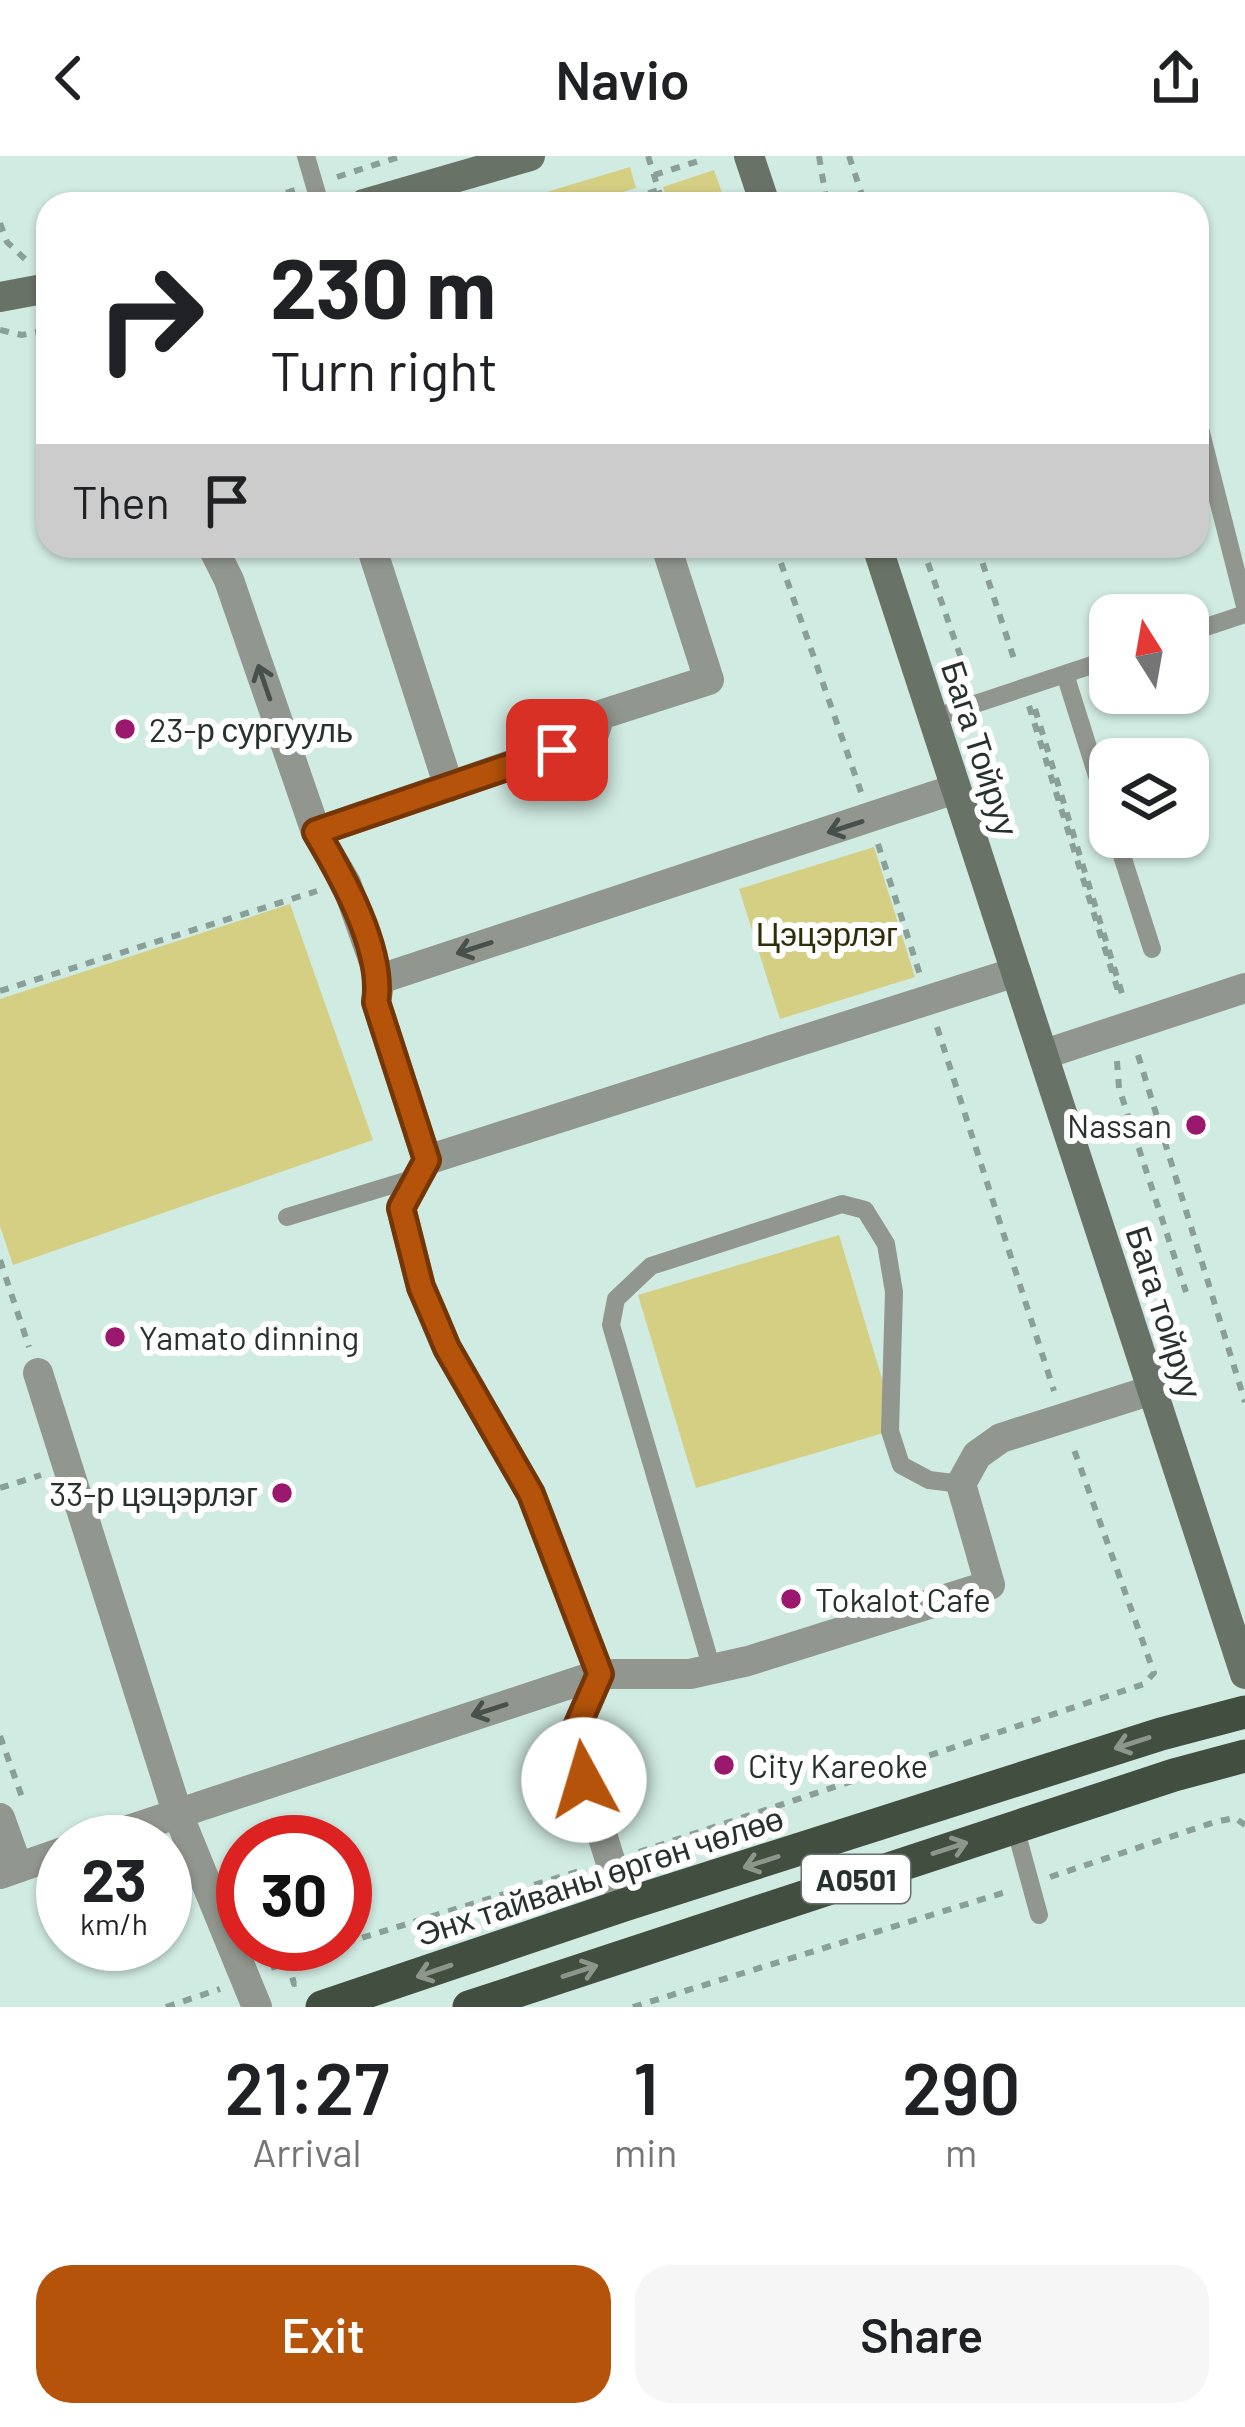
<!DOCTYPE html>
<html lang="en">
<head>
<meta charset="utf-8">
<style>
  :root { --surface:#fff; --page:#f6f6f6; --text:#202124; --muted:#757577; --accent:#b45309 }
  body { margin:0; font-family:Barlow,sans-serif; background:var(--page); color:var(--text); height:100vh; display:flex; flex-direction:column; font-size:45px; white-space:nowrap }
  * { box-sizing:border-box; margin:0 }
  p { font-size:39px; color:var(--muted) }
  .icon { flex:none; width:66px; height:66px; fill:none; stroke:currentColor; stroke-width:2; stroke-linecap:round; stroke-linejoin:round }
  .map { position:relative; height:1851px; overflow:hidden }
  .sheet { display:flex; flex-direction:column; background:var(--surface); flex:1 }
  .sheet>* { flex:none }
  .banner { position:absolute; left:36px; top:36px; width:1173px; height:366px; border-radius:36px; box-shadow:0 3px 9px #0004; background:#fff; color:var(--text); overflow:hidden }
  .needle { width:78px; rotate:349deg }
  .controls { position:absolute; left:1089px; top:438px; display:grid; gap:24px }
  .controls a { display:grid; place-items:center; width:120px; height:120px; border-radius:24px; background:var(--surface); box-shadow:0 3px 9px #0004; font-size:60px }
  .speed { position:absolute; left:36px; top:1659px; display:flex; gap:24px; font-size:60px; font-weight:700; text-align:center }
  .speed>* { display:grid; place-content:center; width:156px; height:156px; border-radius:50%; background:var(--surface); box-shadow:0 3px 9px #0004; line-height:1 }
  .speed small { font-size:30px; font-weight:400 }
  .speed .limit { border:18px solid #d22; background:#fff; color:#111 }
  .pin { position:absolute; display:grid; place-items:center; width:102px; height:102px; color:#fff; margin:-51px; border-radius:24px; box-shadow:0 6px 18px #0006 }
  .me { position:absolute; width:132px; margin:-66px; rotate:354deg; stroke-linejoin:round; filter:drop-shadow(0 0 9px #0008) }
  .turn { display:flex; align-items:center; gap:42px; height:252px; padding:0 36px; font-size:54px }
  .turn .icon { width:156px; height:156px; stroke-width:2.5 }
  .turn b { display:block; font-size:84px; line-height:102px }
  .then { display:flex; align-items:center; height:114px; padding:0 36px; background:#0003; gap:24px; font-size:45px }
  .eta { display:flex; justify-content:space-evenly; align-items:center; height:204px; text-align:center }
  .eta b { font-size:72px; font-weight:600; line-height:84px }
  .button { display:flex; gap:24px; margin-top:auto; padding:24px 36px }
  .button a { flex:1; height:138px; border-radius:36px; background:var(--accent); color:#fff; font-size:48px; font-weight:600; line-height:138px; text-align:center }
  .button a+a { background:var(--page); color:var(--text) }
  header { display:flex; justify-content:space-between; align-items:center; height:156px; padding:0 36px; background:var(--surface); font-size:54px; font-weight:600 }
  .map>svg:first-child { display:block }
  .green { fill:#d5cf84 }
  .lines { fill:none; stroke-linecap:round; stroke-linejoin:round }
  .path { stroke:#8a9f98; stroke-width:6; stroke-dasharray:9 9; stroke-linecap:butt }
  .service { stroke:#91978f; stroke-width:18 }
  .minor { stroke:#91978f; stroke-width:30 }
  .secondary { stroke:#697267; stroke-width:30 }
  .trunk { stroke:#424e3f; stroke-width:33 }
  .oneway { stroke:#47504b }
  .oneway2 { stroke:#8e958c }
  .route-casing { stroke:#753606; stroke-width:30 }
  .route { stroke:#b45309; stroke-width:21 }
  .poi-dot { fill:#9a196f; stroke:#fff; stroke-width:4.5 }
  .labels { text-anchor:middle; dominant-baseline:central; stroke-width:12; stroke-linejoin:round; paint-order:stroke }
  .shield { fill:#fff; stroke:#68706d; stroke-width:3 }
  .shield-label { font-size:30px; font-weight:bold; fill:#27322e }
  .poi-label { font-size:33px; fill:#27322e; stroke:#fff; text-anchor:start }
  .street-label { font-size:33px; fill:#27322e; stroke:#fff }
  .park-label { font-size:33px; fill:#302d09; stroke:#fff }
</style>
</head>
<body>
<header><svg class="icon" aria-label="back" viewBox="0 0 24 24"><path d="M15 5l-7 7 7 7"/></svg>Navio<svg class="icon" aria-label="share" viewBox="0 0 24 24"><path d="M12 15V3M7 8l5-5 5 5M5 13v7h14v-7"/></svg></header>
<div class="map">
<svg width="1245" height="1851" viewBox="0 0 1245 1851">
  <rect width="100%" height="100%" fill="#d0ebe2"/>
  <path class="green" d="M630,11L636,32L584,48H506Z
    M714,14L726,48H669L663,31Z
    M874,691L915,821L780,863L739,733Z
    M290,748L373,984L13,1109L0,1070V843Z
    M839,1079L897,1273L696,1332L638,1139Z"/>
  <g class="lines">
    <path class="path" d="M648,0L663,48
      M819,0L827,48
      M849,0L865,48
      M654,19L705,3
      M337,21L402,0
      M252,48L295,34
      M614,48L659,34
      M0,67L7,86L27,105
      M0,174L22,179L48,174
      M775,390L861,636
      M922,390L968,522
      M977,390L1016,509
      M1029,550L1120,841
      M1035,553L1124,844
      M878,688L920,819
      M0,835L317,735
      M937,871L1054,1235
      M1138,899L1245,1246
      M1117,905L1119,932L1186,1136
      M0,1104L29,1191
      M0,1332L41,1319
      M0,1580L23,1644
      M639,1696L1144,1528L1154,1517L1072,1288
      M1050,1721L1215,1666L1235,1662L1245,1669
      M345,1787L586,1713
      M288,1804L294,1828L302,1826
      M271,1812L342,1788
      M166,1851L220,1833
      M633,1851L1009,1735"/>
    <path class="service" d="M306,0L320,48
      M1197,261L1245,450
      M1188,477L1245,458
      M1065,518L1110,661
      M933,562L1110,503
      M1116,681L1152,793
      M287,1061L415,1022
      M712,1513L611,1169L616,1143L651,1110L842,1048L865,1054L886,1088L894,1136L890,1275L901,1309L929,1324L961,1328
      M1015,1671L1039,1759"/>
    <path class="minor" d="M212,390L229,424L316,676L346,727L380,823L376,846L427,1004
      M371,390L449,631
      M316,676L593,581L600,559L709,524L666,390
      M380,823L955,633
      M1045,898L1245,832
      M427,1004L401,1051L421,1131L447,1192L531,1338L600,1518L572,1582L624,1749
      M427,1004L1016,816
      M38,1217L177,1656L257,1851
      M0,1662L18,1712
      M92,1686L600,1518H690L748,1505L990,1429L961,1328L977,1299L1001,1282L1152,1234
      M0,1718L63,1696"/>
    <path class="secondary" d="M749,0L765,48
      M364,48L530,0
      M0,141L48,132
      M877,390L1245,1518"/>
    <path class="trunk" d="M322,1851L624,1749L1161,1578L1245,1556
      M469,1851L1174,1619L1245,1600"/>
  </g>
  <defs><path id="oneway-shaft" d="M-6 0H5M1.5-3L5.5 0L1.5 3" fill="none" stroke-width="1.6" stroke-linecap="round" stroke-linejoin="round" transform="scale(3)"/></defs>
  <g class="oneway">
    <use href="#oneway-shaft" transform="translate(264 526) rotate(-109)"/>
    <use href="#oneway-shaft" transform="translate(845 671) rotate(162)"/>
    <use href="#oneway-shaft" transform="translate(474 792) rotate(162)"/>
    <use href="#oneway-shaft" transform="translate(489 1554) rotate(162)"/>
  </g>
  <g class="oneway2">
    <use href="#oneway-shaft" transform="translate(1132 1587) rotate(162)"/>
    <use href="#oneway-shaft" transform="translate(950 1692) rotate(-18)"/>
    <use href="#oneway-shaft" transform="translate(761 1706) rotate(162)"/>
    <use href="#oneway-shaft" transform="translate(434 1815) rotate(161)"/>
    <use href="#oneway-shaft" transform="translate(580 1815) rotate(-18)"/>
  </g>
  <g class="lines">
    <defs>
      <path id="route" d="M557,594L316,676C342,720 384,794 376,846L427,1004L401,1052L421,1131L434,1161L447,1192L531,1338L600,1518L572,1582L584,1624"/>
    </defs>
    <use href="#route" class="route-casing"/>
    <use href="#route" class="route"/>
  </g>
  <g class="poi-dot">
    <circle cx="125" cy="573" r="12"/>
    <circle cx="1196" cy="969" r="12"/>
    <circle cx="115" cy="1181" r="12"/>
    <circle cx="282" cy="1337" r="12"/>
    <circle cx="791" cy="1443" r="12"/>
    <circle cx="724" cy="1609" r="12"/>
  </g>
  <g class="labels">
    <rect class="shield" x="802" y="1699" width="108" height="48" rx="9"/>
    <g class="shield-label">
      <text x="856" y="1723">A0501</text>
    </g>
    <g class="poi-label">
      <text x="149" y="573">23-р сургууль</text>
      <text x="1172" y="969" text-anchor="end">Nassan</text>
      <text x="139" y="1181">Yamato dinning</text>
      <text x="258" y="1337" text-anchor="end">33-р цэцэрлэг</text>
      <text x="815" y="1443">Tokalot Cafe</text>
      <text x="748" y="1609">City Kareoke</text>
    </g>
    <g class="street-label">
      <text transform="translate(981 592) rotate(72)">Бага Тойруу</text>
      <text transform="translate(1165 1156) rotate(72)">Бага тойруу</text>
      <text transform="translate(599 1719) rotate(-18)">Энх тайваны өргөн чөлөө</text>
    </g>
    <g class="park-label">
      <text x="827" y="777">Цэцэрлэг</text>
    </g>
  </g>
</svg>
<div class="controls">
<a><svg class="needle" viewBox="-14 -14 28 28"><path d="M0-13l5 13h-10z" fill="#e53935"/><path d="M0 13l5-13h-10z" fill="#757577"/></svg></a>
<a><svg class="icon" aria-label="layers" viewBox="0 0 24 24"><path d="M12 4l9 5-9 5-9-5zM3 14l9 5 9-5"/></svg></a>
</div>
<div class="speed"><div>23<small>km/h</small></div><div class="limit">30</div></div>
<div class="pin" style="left:557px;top:594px;background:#d93025"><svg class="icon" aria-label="arrive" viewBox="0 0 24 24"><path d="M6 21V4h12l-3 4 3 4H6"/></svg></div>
<svg class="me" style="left:584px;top:1624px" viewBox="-20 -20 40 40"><circle r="19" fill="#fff"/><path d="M0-13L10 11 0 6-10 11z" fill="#b45309"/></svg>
<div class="banner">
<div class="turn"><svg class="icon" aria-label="right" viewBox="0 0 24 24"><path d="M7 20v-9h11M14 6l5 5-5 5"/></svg><div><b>230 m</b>Turn right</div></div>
<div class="then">Then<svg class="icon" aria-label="arrive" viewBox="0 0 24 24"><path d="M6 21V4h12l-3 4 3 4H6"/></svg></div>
</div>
</div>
<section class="sheet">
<div class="eta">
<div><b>21:27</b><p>Arrival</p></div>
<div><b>1</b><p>min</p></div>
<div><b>290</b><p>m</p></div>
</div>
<div class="button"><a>Exit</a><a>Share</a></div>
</section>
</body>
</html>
